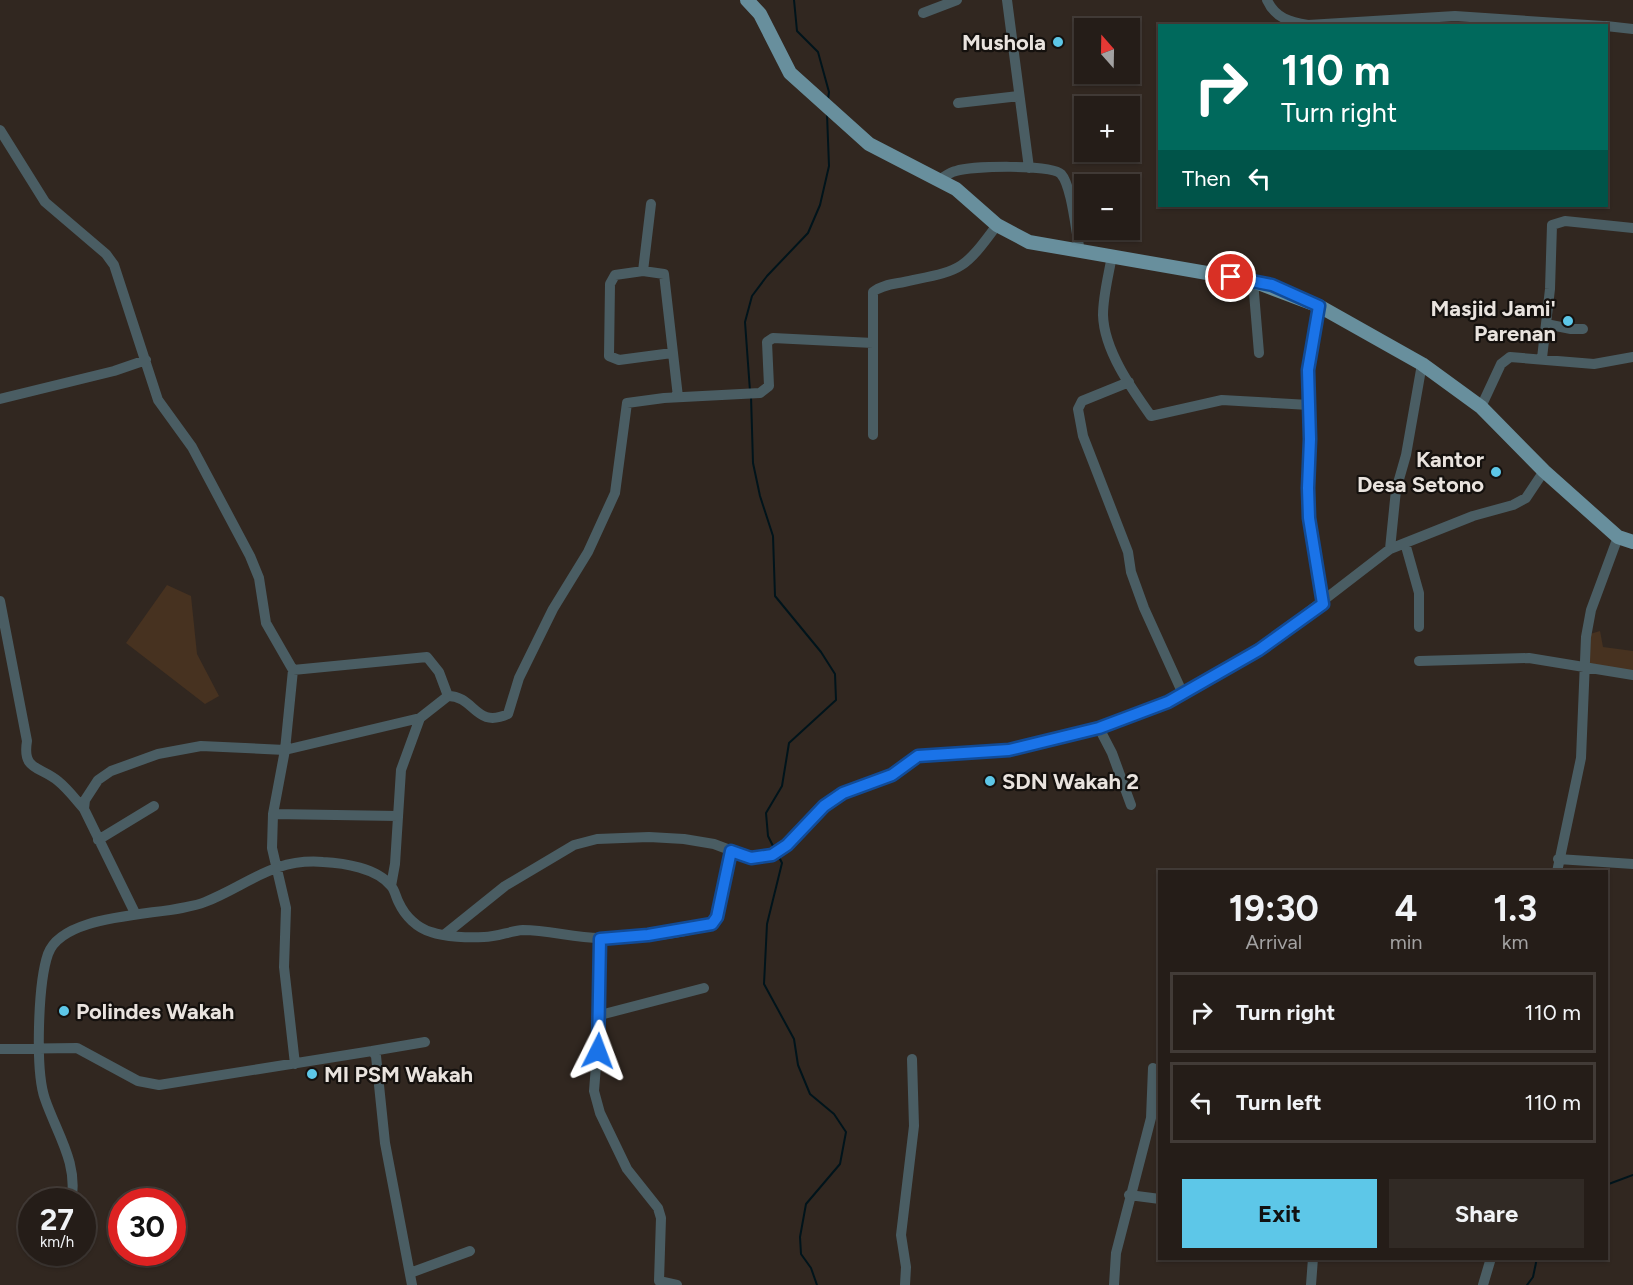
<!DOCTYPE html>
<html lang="en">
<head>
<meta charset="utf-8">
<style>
  :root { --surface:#251d18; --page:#312a25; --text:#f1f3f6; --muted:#a3a2a2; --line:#423b37; --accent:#5dc7e8 }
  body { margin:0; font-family:Figtree,sans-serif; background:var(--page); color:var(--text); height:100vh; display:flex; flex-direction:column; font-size:22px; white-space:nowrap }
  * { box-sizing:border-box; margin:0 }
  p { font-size:20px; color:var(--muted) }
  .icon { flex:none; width:33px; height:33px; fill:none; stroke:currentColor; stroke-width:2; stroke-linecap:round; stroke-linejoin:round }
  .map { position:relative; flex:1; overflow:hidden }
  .drawer { position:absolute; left:1158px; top:870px; width:450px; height:390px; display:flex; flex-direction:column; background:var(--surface); border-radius:0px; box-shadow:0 2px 4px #0004,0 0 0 2px var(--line) }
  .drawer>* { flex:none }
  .guide { position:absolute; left:1158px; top:24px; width:450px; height:183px; border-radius:0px; box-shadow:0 2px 4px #0004,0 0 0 2px var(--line); background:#00695c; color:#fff; overflow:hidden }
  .needle { width:39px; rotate:340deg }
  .fabs { position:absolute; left:1074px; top:18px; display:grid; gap:12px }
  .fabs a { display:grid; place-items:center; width:66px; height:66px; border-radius:0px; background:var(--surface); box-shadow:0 2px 4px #0004,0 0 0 2px var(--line); font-size:30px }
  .speed { position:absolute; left:18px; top:1188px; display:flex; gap:12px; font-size:30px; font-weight:700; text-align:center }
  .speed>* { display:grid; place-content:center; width:78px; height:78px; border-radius:50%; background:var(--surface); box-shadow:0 2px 4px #0004,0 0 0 2px var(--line); line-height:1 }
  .speed small { font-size:15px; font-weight:400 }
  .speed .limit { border:9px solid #d22; background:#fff; color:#111 }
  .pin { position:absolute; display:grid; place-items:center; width:51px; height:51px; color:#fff; margin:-26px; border:3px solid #fff; border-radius:50%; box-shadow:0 2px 6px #0007 }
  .me { position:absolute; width:66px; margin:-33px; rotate:3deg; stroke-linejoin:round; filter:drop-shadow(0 0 4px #0008) }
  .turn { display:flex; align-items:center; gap:21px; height:126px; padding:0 24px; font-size:27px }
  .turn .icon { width:78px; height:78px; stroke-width:2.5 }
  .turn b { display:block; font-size:42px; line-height:51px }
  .then { display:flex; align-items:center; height:57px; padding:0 24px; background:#0003; gap:12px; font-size:22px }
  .eta { display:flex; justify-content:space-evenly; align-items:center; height:102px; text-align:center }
  .eta b { font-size:36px; font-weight:700; line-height:42px }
  .action { display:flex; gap:12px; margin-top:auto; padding:12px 24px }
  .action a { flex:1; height:69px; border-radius:0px; background:var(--accent); color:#111; font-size:24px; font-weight:700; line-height:69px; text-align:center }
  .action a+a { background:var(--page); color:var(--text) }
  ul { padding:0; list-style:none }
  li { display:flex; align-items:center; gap:18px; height:81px; margin:0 12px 9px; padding:0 12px; border:3px solid var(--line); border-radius:0px }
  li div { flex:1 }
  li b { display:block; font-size:22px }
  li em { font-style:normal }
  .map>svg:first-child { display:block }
  .green { fill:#473220 }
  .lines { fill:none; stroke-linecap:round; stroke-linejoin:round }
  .stream { stroke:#00141b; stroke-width:2 }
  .minor { stroke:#4a5d63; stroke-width:10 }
  .major { stroke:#688f9d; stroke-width:14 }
  .route-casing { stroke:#114b97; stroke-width:15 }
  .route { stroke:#1a73e8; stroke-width:10 }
  .poi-dot { fill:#5dc7e8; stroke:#15110e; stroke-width:2 }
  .labels { text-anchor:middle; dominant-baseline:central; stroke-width:4.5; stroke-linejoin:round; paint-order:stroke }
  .poi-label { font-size:22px; font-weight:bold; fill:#e9e3de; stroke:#15110e; text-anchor:end }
</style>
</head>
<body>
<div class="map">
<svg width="1633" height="1285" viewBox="0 0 1633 1285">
  <rect width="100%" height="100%" fill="#312720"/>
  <path class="green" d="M167,585L191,596L197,654L219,696L205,704L126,643Z
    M1600,631L1603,647L1633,651V676L1586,666L1590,634Z"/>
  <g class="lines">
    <path class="stream" d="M794,0L797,31L818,52L829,92L828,99
      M750,391L745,322L752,296L767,276L808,233L820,205L829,166L827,114
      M751,396L753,463L760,496L773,536L775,596L821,652L835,674L836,700L789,743L782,786L766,813L768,836L775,850
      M778,855L782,863L767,924L764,984L794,1039L798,1065L810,1094L834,1114L846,1132L840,1164L806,1204L800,1237L801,1254L811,1268L817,1285
      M1606,1185L1633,1175
      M1527,1285L1533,1277L1537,1258"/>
    <path class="minor" d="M1007,0L1029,168
      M1267,0C1275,18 1290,22 1308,25L1455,16L1603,26
      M923,13L957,0
      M1606,26L1633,29
      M958,103L1019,96
      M0,130L45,202L106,254L114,265L158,400L192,447L250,556L259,578L266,623L293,670L285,750L273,814L272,848L286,908L284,967L295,1064
      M939,180C944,177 950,172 956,171C971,166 1051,164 1061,174C1072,186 1076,234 1080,251
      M1112,255C1109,274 1103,295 1103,315C1104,350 1131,388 1151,416L1222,400L1309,405
      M643,271L651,204
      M1253,281L1259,353
      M1319,306L1308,370L1310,439L1307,488L1309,518L1323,604
      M1546,324L1571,329H1583
      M672,353L619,360L609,356L610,284L615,275L643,271L664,274L678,397
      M1542,358L1550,289L1552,225L1565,221L1633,228
      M1129,382L1082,401L1078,409L1083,436L1128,552L1131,572L1144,608L1183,694
      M0,399L114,371L146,360
      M1481,407L1501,364L1510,357L1594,364L1633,357
      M873,435V292C881,285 894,284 904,282C960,270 962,273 997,225
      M1405,543L1419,593V627
      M1390,549L1396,490L1406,455L1422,364
      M0,601L27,741C22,771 40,766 58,781C68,789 76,800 84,809
      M1419,661L1529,658L1633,675
      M293,670L427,657L439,672L448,696
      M1099,728L1112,753L1131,805
      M273,814L398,816
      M98,840L154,806
      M1558,859L1633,864
      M1557,872L1581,758L1586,637L1591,610L1618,537
      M391,886L395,864L401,770L420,718
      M135,913L84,809L85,800L98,780L111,771L158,754L201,746L285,750L420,718L448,696C475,696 475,729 508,714L519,678L553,609L588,552L615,493L627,403L664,398L760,393L769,386L767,342L773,338L873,343
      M444,935L505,886L574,845L597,839L649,837L684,839L714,844L751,858H761L772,855L787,845L824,806L843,793L892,775L918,756L1009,750L1099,728L1168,702L1259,650L1390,549L1473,516L1513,505L1526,498L1544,471
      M600,939V1015L594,1091L600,1113L627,1169L658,1208L661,1218L659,1281L677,1285
      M600,1015L704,988
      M0,1049L77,1048L138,1081L159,1085L372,1051L376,1056L385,1143L412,1285
      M372,1051L425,1042
      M1129,1195L1160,1199
      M71,1202C79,1164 57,1134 45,1099C35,1071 38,983 48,954C64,910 169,917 205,902C248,885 273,858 323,862C344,863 377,868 391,886C395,890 396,898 399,903C405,916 417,928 431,932C445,937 469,938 484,937C497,937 510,931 523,930C549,930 574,938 600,938C635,939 678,935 712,924L717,917L731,851
      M410,1273L470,1251
      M905,1285L906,1267L901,1235L914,1126L912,1059
      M1114,1285L1116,1253L1151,1118L1153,1068
      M1311,1285L1313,1258
      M1483,1285L1491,1258"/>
    <path class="major" d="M747,0L760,14L790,73L869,144L956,189L997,225L1029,242L1253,281L1319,306L1422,364L1481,407L1544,471L1618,537L1633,542"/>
  </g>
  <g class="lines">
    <defs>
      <path id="route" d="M598,1051L600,939L648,935L712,924L717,917L731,851L751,858L772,855L787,845L824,806L843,793L892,775L918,756L1009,750L1099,728L1168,702L1259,650L1323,604L1309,518L1308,488L1310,439L1308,370L1319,306L1272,285L1231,277"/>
    </defs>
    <use href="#route" class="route-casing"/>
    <use href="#route" class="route"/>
  </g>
  <g class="poi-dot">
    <circle cx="1058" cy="42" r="6"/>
    <circle cx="1568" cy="321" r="6"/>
    <circle cx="1496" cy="472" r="6"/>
    <circle cx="990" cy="781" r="6"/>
    <circle cx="64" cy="1011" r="6"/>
    <circle cx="312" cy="1074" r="6"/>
  </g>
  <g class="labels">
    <g class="poi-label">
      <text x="1046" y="42">Mushola</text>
      <text x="1556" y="308">Masjid Jami'<tspan x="1556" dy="25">Parenan</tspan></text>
      <text x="1484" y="459">Kantor<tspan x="1484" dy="25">Desa Setono</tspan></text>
      <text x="1002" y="781" text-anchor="start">SDN Wakah 2</text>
      <text x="76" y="1011" text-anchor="start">Polindes Wakah</text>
      <text x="324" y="1074" text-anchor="start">MI PSM Wakah</text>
    </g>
  </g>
</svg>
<div class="fabs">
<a><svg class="needle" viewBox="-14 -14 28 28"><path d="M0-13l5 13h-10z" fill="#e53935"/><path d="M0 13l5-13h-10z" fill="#a3a2a2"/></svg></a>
<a>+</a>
<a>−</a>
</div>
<div class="speed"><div>27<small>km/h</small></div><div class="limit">30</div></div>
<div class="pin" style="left:1231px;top:277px;background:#d93025"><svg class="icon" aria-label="arrive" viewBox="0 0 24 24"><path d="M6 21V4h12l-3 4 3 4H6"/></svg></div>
<svg class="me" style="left:598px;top:1051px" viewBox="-20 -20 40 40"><path d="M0-17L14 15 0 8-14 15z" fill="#1a73e8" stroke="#fff" stroke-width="4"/></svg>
<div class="guide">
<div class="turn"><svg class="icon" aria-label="right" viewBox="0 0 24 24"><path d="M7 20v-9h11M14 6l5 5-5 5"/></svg><div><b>110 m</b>Turn right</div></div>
<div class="then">Then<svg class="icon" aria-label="left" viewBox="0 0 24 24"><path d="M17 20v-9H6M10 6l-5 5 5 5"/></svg></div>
</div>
<section class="drawer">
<div class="eta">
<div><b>19:30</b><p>Arrival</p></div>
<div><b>4</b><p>min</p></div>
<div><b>1.3</b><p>km</p></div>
</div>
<ul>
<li><svg class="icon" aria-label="right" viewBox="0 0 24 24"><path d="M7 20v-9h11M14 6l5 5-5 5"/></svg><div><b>Turn right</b></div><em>110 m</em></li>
<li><svg class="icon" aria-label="left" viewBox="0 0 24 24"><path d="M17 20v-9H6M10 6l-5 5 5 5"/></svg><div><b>Turn left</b></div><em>110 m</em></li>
</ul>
<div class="action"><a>Exit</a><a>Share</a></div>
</section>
</div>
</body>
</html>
